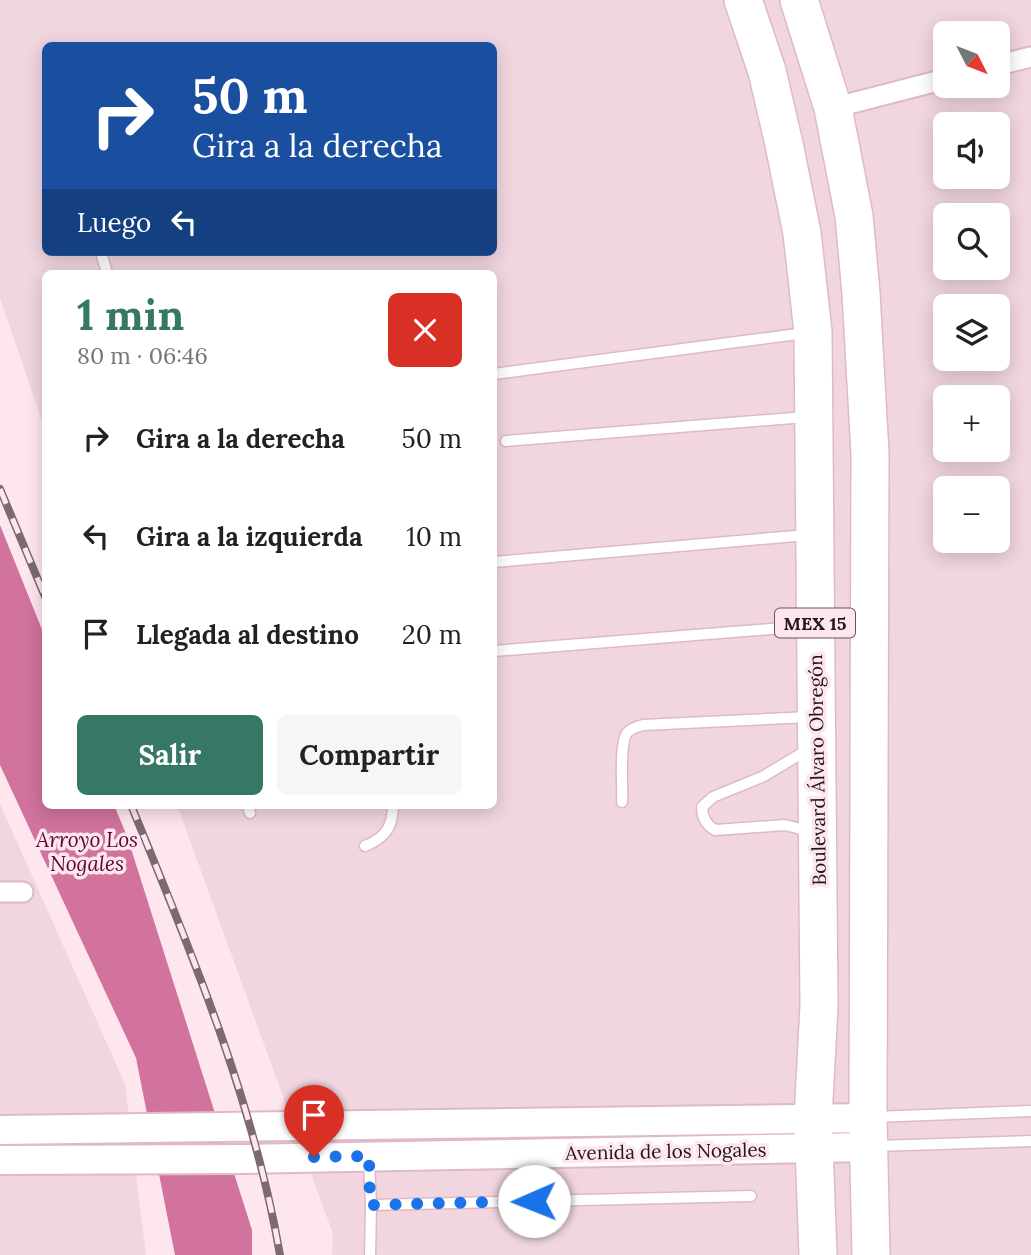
<!DOCTYPE html>
<html lang="es">
<head>
<meta charset="utf-8">
<style>
  :root { --surface:#fff; --page:#f6f6f6; --text:#222; --muted:#767676; --accent:#377766 }
  body { margin:0; font-family:Lora,serif; background:var(--page); color:var(--text); height:100vh; display:flex; flex-direction:column; font-size:26px; white-space:nowrap }
  * { box-sizing:border-box; margin:0 }
  p { font-size:23px; color:var(--muted) }
  .icon { flex:none; width:38px; height:38px; fill:none; stroke:currentColor; stroke-width:2; stroke-linecap:round; stroke-linejoin:round }
  .map { position:relative; flex:1; overflow:hidden }
  .side { position:absolute; left:42px; top:270px; width:455px; height:539px; display:flex; flex-direction:column; background:var(--surface); border-radius:10px; box-shadow:0 4px 18px #0003 }
  .side>* { flex:none }
  .banner { position:absolute; left:42px; top:42px; width:455px; height:214px; border-radius:10px; box-shadow:0 4px 18px #0003; background:#1a4fa0; color:#fff; overflow:hidden }
  .needle { width:46px; rotate:132deg }
  .buttons { position:absolute; left:933px; top:21px; display:grid; gap:14px }
  .buttons a { display:grid; place-items:center; width:77px; height:77px; border-radius:10px; background:var(--surface); box-shadow:0 4px 18px #0003; font-size:35px }
  .pin { position:absolute; display:grid; place-items:center; width:60px; height:60px; color:#fff; margin:-72px -30px; border-radius:50% 50% 50% 0; rotate:-45deg; box-shadow:0 0 7px #0007 }
  .pin .icon { rotate:45deg }
  .me { position:absolute; width:77px; margin:-38px; rotate:269deg; stroke-linejoin:round; filter:drop-shadow(0 0 5px #0008) }
  .turn { display:flex; align-items:center; gap:24px; height:147px; padding:0 35px; font-size:32px }
  .turn .icon { width:91px; height:91px; stroke-width:2.5 }
  .turn b { display:block; font-size:49px; line-height:60px }
  .then { display:flex; align-items:center; height:66px; padding:0 35px; background:#0003; gap:14px; font-size:26px }
  .round { display:grid; place-items:center; flex:none; width:74px; height:74px; border-radius:10px; background:var(--page) }
  .summary { display:flex; align-items:center; justify-content:space-between; height:119px; padding:0 35px }
  h1 { font-size:42px; font-weight:700; line-height:52px; color:var(--accent) }
  .cta { display:flex; gap:14px; margin-top:auto; padding:14px 35px }
  .cta a { flex:1; height:80px; border-radius:10px; background:var(--accent); color:#fff; font-size:28px; font-weight:700; line-height:80px; text-align:center }
  .cta a+a { background:var(--page); color:var(--text) }
  ul { padding:0; list-style:none }
  li { display:flex; align-items:center; gap:21px; height:98px; padding:0 35px }
  li div { flex:1 }
  li b { display:block; font-size:26px }
  li em { font-style:normal }
  .map>svg:first-child { display:block }
  .built { fill:#f1d6e0; fill-rule:evenodd }
  .water { fill:#d1739c }
  .lines { fill:none; stroke-linecap:round; stroke-linejoin:round }
  .lane-casing { stroke:#dfb9c7; stroke-width:13 }
  .street-casing { stroke:#dfb9c7; stroke-width:23 }
  .secondary-casing { stroke:#dfb9c7; stroke-width:32 }
  .highway-casing { stroke:#dfb9c7; stroke-width:40 }
  .lane { stroke:#fff; stroke-width:10 }
  .street { stroke:#fff; stroke-width:19 }
  .secondary { stroke:#fff; stroke-width:28 }
  .highway { stroke:#fff; stroke-width:37 }
  .rail-casing { stroke:#7c6a71; stroke-width:8 }
  .rail { stroke:#fee6ef; stroke-width:5; stroke-dasharray:16; stroke-linecap:butt }
  .route { stroke:#1a73e8; stroke-width:12; stroke-dasharray:0 21.6 }
  .labels { text-anchor:middle; dominant-baseline:central; stroke-width:7; stroke-linejoin:round; paint-order:stroke }
  .shield { fill:#fee6ef; stroke:#65545b; stroke-width:2 }
  .shield-label { font-size:18px; font-weight:bold; fill:#23161b }
  .street-label { font-size:19px; fill:#23161b; stroke:#fee6ef }
  .water-label { font-size:21px; font-style:italic; fill:#5b0336; stroke:#fee6ef }
</style>
</head>
<body>
<div class="map">
<svg width="1031" height="1255" viewBox="0 0 1031 1255">
  <rect width="100%" height="100%" fill="#fee6ef"/>
  <path class="built" d="M0,0H1031V1255H332L333,1234L177,805H494V273H46L45,430L0,298ZM945,33H998V86H945ZM46,46H494V252H46ZM945,124H998V177H945ZM945,215H998V268H945ZM945,306H998V359H945ZM945,397H998V450H945ZM945,488H998V541H945Z
    M0,804L125,1084L146,1255H0Z"/>
  <path class="water" d="M0,525L45,637L46,805H114L127,836L252,1230V1255H175L136,1058L0,765Z"/>
  <g class="lines">
    <defs>
      <path id="lane" d="M101,252L107,273
        M494,374L805,333
        M506,441L805,417
        M494,562L807,535
        M494,651L808,626
        M807,750L764,776L713,797L702,807C702,818 706,825 715,830L785,825L809,831
        M622,802C623,788 619,743 627,733C631,728 637,727 643,725L809,717
        M248,805L250,813
        M365,846C385,838 393,827 393,805
        M874,1117L1031,1111
        M877,1146L1031,1141
        M369,1160L371,1205
        M370,1255L371,1205L751,1196"/>
      <path id="street" d="M998,65L1031,57
        M833,108L945,79
        M0,892H23"/>
      <path id="secondary" d="M0,1130L868,1118
        M0,1160L247,1159L869,1147"/>
      <path id="highway" d="M743,0L767,71L784,144L802,233L813,332L819,1006L813,1119L818,1255
        M799,0L833,108L854,216L861,293L870,454L868,1118L871,1255"/>
    </defs>
    <use href="#lane" class="lane-casing"/>
    <use href="#street" class="street-casing"/>
    <use href="#secondary" class="secondary-casing"/>
    <use href="#highway" class="highway-casing"/>
    <use href="#lane" class="lane"/>
    <use href="#street" class="street"/>
    <use href="#secondary" class="secondary"/>
    <use href="#highway" class="highway"/>
    <defs>
      <path id="rail" d="M0,489L46,599
        M131,805C191,952 253,1098 280,1255"/>
    </defs>
    <use href="#rail" class="rail-casing"/>
    <use href="#rail" class="rail"/>
  </g>
  <g class="lines">
    <path class="route" d="M314,1157L369,1156L370,1205L534,1201"/>
  </g>
  <g class="labels">
    <rect class="shield" x="775" y="608.5" width="80" height="29" rx="5"/>
    <g class="shield-label">
      <text x="815" y="623">MEX 15</text>
    </g>
    <g class="street-label">
      <text transform="translate(817 770) rotate(-91)">Boulevard Álvaro Obregón</text>
      <text transform="translate(666 1151) rotate(-1)">Avenida de los Nogales</text>
    </g>
    <g class="water-label">
      <text x="87" y="839">Arroyo Los<tspan x="87" dy="24">Nogales</tspan></text>
    </g>
  </g>
</svg>
<div class="buttons">
<a><svg class="needle" viewBox="-14 -14 28 28"><path d="M0-13l5 13h-10z" fill="#e53935"/><path d="M0 13l5-13h-10z" fill="#767676"/></svg></a>
<a><svg class="icon" aria-label="sound" viewBox="0 0 24 24"><path d="M4 9h4l5-4v14l-5-4H4zM17 9q2 3 0 6"/></svg></a>
<a><svg class="icon" aria-label="search" viewBox="0 0 24 24"><circle cx="10" cy="10" r="6"/><path d="M15 15l6 6"/></svg></a>
<a><svg class="icon" aria-label="layers" viewBox="0 0 24 24"><path d="M12 4l9 5-9 5-9-5zM3 14l9 5 9-5"/></svg></a>
<a>+</a>
<a>−</a>
</div>
<div class="pin" style="left:314px;top:1157px;background:#d93025"><svg class="icon" aria-label="arrive" viewBox="0 0 24 24"><path d="M6 21V4h12l-3 4 3 4H6"/></svg></div>
<svg class="me" style="left:534px;top:1201px" viewBox="-20 -20 40 40"><circle r="19" fill="#fff"/><path d="M0-13L10 11 0 6-10 11z" fill="#1a73e8"/></svg>
<div class="banner">
<div class="turn"><svg class="icon" aria-label="right" viewBox="0 0 24 24"><path d="M7 20v-9h11M14 6l5 5-5 5"/></svg><div><b>50 m</b>Gira a la derecha</div></div>
<div class="then">Luego<svg class="icon" aria-label="left" viewBox="0 0 24 24"><path d="M17 20v-9H6M10 6l-5 5 5 5"/></svg></div>
</div>
<section class="side">
<div class="summary"><div><h1>1 min</h1><p>80 m · 06:46</p></div><a class="round" style="background:#d93025;color:#fff"><svg class="icon" aria-label="close" viewBox="0 0 24 24"><path d="M6 6l12 12M18 6L6 18"/></svg></a></div>
<ul>
<li><svg class="icon" aria-label="right" viewBox="0 0 24 24"><path d="M7 20v-9h11M14 6l5 5-5 5"/></svg><div><b>Gira a la derecha</b></div><em>50 m</em></li>
<li><svg class="icon" aria-label="left" viewBox="0 0 24 24"><path d="M17 20v-9H6M10 6l-5 5 5 5"/></svg><div><b>Gira a la izquierda</b></div><em>10 m</em></li>
<li><svg class="icon" aria-label="arrive" viewBox="0 0 24 24"><path d="M6 21V4h12l-3 4 3 4H6"/></svg><div><b>Llegada al destino</b></div><em>20 m</em></li>
</ul>
<div class="cta"><a>Salir</a><a>Compartir</a></div>
</section>
</div>
</body>
</html>
